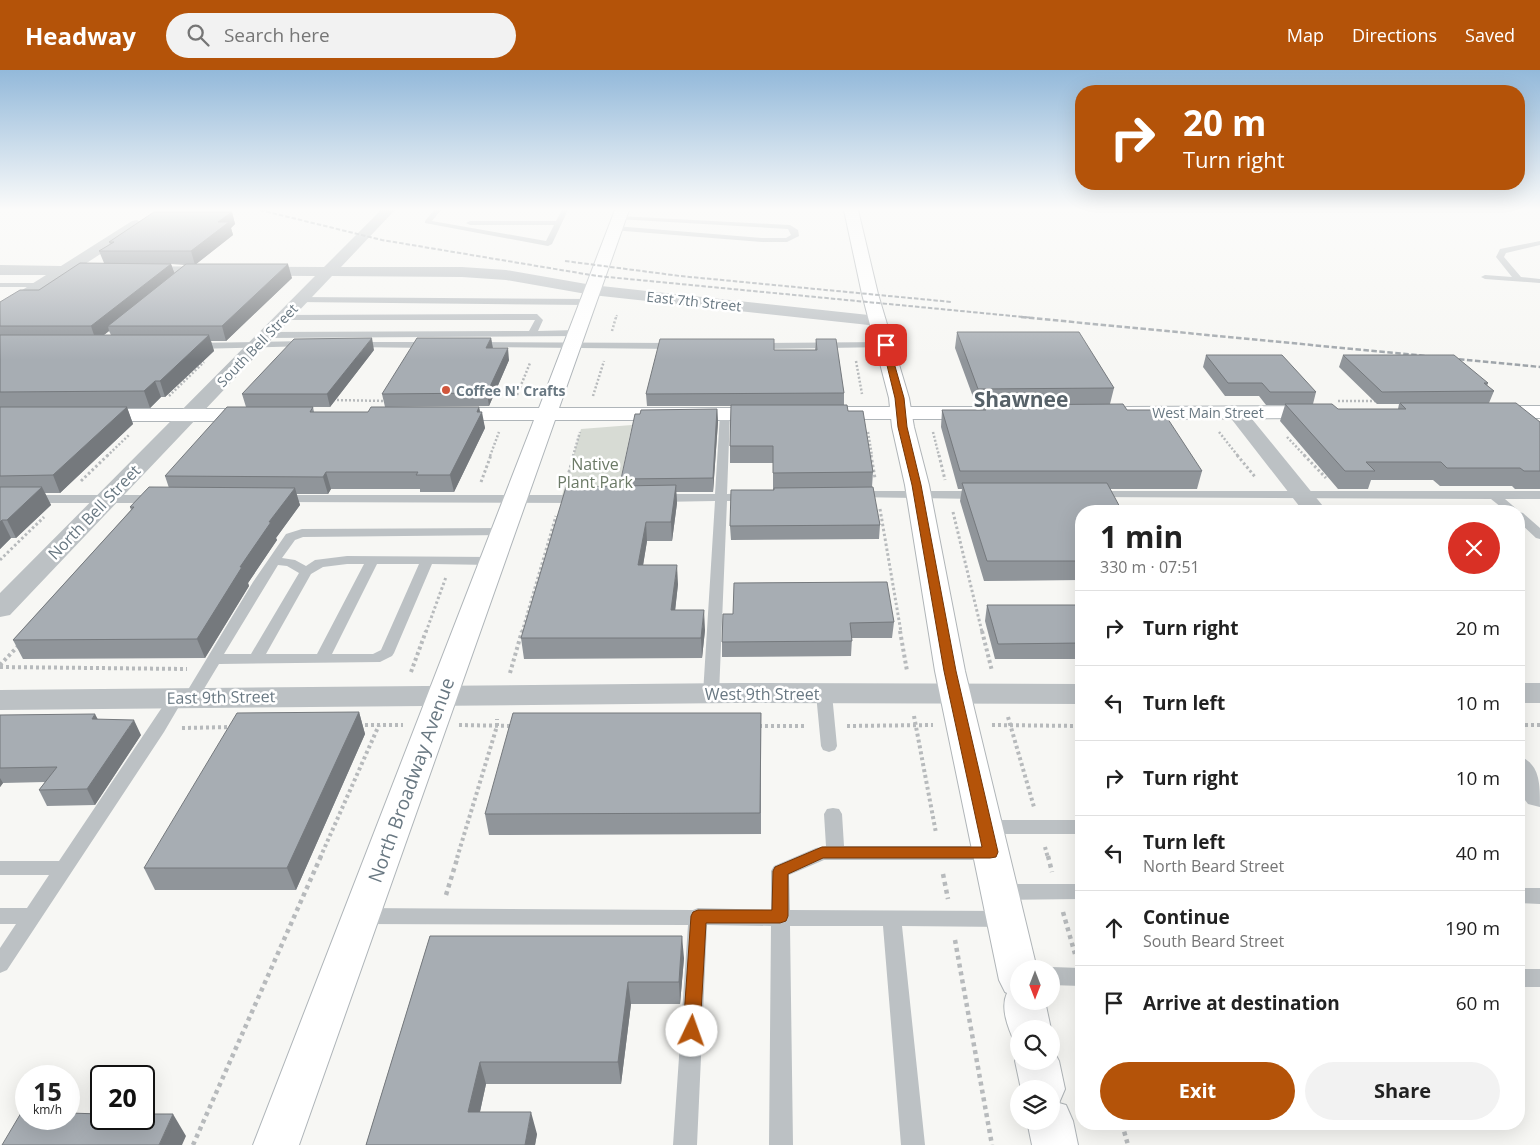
<!DOCTYPE html>
<html lang="en">
<head>
<meta charset="utf-8">
<style>
  :root { --surface:#fff; --page:#f2f2f2; --text:#222; --muted:#767676; --line:#e0e0e0; --accent:#b45309 }
  body { margin:0; font-family:"Open Sans",sans-serif; background:var(--page); color:var(--text); height:100vh; display:flex; flex-direction:column; font-size:19px; white-space:nowrap }
  * { box-sizing:border-box; margin:0 }
  p { font-size:16px; color:var(--muted) }
  .icon { flex:none; width:28px; height:28px; fill:none; stroke:currentColor; stroke-width:2; stroke-linecap:round; stroke-linejoin:round }
  .map { position:relative; flex:1; overflow:hidden }
  .panel { position:absolute; left:1075px; top:435px; width:450px; height:625px; display:flex; flex-direction:column; background:var(--surface); border-radius:20px; box-shadow:0 5px 20px #0002 }
  .panel>* { flex:none }
  .top-card { position:absolute; left:1075px; top:15px; width:450px; height:105px; border-radius:20px; box-shadow:0 5px 20px #0002; background:#b45309; color:#fff; overflow:hidden }
  .needle { width:32px; rotate:180deg }
  .fabs { position:absolute; left:1010px; top:890px; display:grid; gap:10px }
  .fabs a { display:grid; place-items:center; width:50px; height:50px; border-radius:50%; background:var(--surface); box-shadow:0 5px 20px #0002; font-size:25px }
  .speed { position:absolute; left:15px; top:995px; display:flex; gap:10px; font-size:25px; font-weight:700; text-align:center }
  .speed>* { display:grid; place-content:center; width:65px; height:65px; border-radius:50%; background:var(--surface); box-shadow:0 5px 20px #0002; line-height:1 }
  .speed small { font-size:12px; font-weight:400 }
  .speed .limit { border:2px solid #111; border-radius:8px; background:#fff; color:#111 }
  .pin { position:absolute; display:grid; place-items:center; width:42px; height:42px; color:#fff; margin:-21px; border-radius:10px; box-shadow:0 2px 8px #0006 }
  .me { position:absolute; width:55px; margin:-28px; rotate:3deg; stroke-linejoin:round; filter:drop-shadow(0 0 4px #0008) }
  .turn { display:flex; align-items:center; gap:18px; height:105px; padding:0 25px; font-size:22px }
  .turn .icon { width:65px; height:65px; stroke-width:2.5 }
  .turn b { display:block; font-size:35px; line-height:42px }
  .round { display:grid; place-items:center; flex:none; width:52px; height:52px; border-radius:26px; background:var(--page) }
  .head { display:flex; align-items:center; justify-content:space-between; height:85px; padding:0 25px }
  h1 { font-size:30px; font-weight:700; line-height:38px }
  .primary-button { display:flex; gap:10px; margin-top:auto; padding:10px 25px }
  .primary-button a { flex:1; height:58px; border-radius:30px; background:var(--accent); color:#fff; font-size:20px; font-weight:700; line-height:58px; text-align:center }
  .primary-button a+a { background:var(--page); color:var(--text) }
  ul { padding:0; list-style:none }
  li { display:flex; align-items:center; gap:15px; height:75px; padding:0 25px; border-top:1px solid var(--line) }
  li div { flex:1 }
  li b { display:block; font-size:19px }
  li em { font-style:normal }
  header { display:flex; align-items:center; gap:30px; box-sizing:border-box; height:70px; padding:0 25px; background:var(--accent); color:#fff }
  header strong { font-size:24px }
  nav { display:flex; gap:28px; margin-inline-start:auto; font-size:18px }
  .search { width:350px; height:45px; background:var(--page); display:flex; align-items:center; gap:12px; box-sizing:border-box; padding:0 18px; border-radius:28px; color:var(--muted); font-size:19px }
  .map>svg:first-child { display:block }
  .green { fill:#d7dbd4 }
  .lines { fill:none; stroke-linecap:round; stroke-linejoin:round }
  .secondary-casing { stroke:#afb5b9; stroke-width:2 }
  .primary-casing { stroke:#b0b5b8; stroke-width:2 }
  .path-far4 { stroke:#b7babc; stroke-width:2; stroke-dasharray:1 1; stroke-linecap:butt }
  .path-far3 { stroke:#b7babc; stroke-width:2.5; stroke-dasharray:2 2; stroke-linecap:butt }
  .path-far2 { stroke:#b7babc; stroke-width:3; stroke-dasharray:2.5 2.5; stroke-linecap:butt }
  .path-far1 { stroke:#b7babc; stroke-width:4; stroke-dasharray:3 3; stroke-linecap:butt }
  .path { stroke:#b7babc; stroke-width:4.5; stroke-dasharray:4 4; stroke-linecap:butt }
  .lane { fill:#bcc1c4; fill-rule:evenodd }
  .street { fill:#bcc1c4; fill-rule:evenodd }
  .secondary { fill:#fff; fill-rule:evenodd }
  .primary { fill:#fff; fill-rule:evenodd }
  .rail-far1 { stroke:#9fa5aa; stroke-width:2; stroke-dasharray:4.5 2; stroke-linecap:butt }
  .rail { stroke:#9fa5aa; stroke-width:2.5; stroke-dasharray:5.5 2.5; stroke-linecap:butt }
  .wall { fill:#90959a; fill-rule:evenodd }
  .shaded-wall { fill:#75797d }
  .building { fill:#a7adb3; stroke:#75797d }
  .route { fill:#b45309; stroke:#753606 }
  .poi-dot { fill:#d0563c; stroke:#fff; stroke-width:2 }
  .labels { text-anchor:middle; dominant-baseline:central; stroke-width:5; stroke-linejoin:round; paint-order:stroke }
  .far-street-label { font-size:14px; fill:#697882; stroke:#fff }
  .far-poi-label { font-size:14px; font-weight:bold; fill:#697882; stroke:#fff; text-anchor:start }
  .park-label { font-size:16px; fill:#6c7a67; stroke:#fff }
  .street-label { font-size:16px; fill:#697882; stroke:#fff }
  .near-street-label { font-size:19px; fill:#697882; stroke:#fff }
  .far-town-label { font-size:21px; font-weight:bold; fill:#566168; stroke:#fff }
</style>
</head>
<body>
<header>
<strong>Headway</strong>
<div class="search"><svg class="icon" aria-label="search" viewBox="0 0 24 24"><circle cx="10" cy="10" r="6"/><path d="M15 15l6 6"/></svg>Search here</div>
<nav><a>Map</a><a>Directions</a><a>Saved</a></nav>
</header>
<div class="map">
<svg width="1540" height="1075" viewBox="0 0 1540 1075">
  <rect width="100%" height="100%" fill="#f7f7f4"/>
  <path class="green" d="M632,355L616,431L561,429L581,359Z"/>
  <g class="lines">
    <defs>
      <path id="secondary" d="M615,140H629L559,338H769L776,340L779,344L776,348L769,350H555L299,1075H253L534,350H447L440,348L437,344L440,340L447,338H539Z
        M1319,336L1326,338L1329,342L1326,346L1319,348L1127,349L1120,347L1117,343L1120,339L1127,337Z
        M1489,336H1540V348H1489L1482,346L1479,342L1482,338Z
        M827,337H979L986,339L989,343L986,347L979,349H827L820,347L817,343L820,339Z
        M94,339H259L266,341L269,345L266,349L259,351H94L87,349L84,345L87,341Z"/>
      <path id="primary" d="M844,140H858L878,224L909,328L914,357L929,415L965,601L1037,899H1019V931H1045L1051,959H1019V974L1015,973C1008,958 1000,938 1007,923L1005,922L999,910L935,601L905,415L892,357L889,328L862,224Z
        M1051,976L1059,991L1065,1019L1059,1033L1066,1035L1073,1051L1078,1075H1032L1027,1051H1051V1019H1021L1015,991L1019,983V991H1051Z"/>
    </defs>
    <use href="#secondary" class="secondary-casing"/>
    <use href="#primary" class="primary-casing"/>
    <path class="path-far4" d="M616,248L617,245"/>
    <path class="path-far3" d="M612,261L616,247
      M856,291L862,324
      M517,325L530,293
      M169,326L204,292
      M593,326L604,291
      M333,330L387,331
      M1338,331H1377
      M868,362L872,386
      M933,362L939,386
      M1219,362L1238,386
      M1287,367L1305,386
      M107,386L129,365
      M490,386L499,362
      M573,386L580,362"/>
    <path class="path-far2" d="M871,385L875,408
      M939,385L945,410
      M1237,385L1256,408
      M1304,385L1326,408
      M81,411L108,385
      M481,412L491,385
      M566,412L574,385
      M880,439L901,562
      M953,442L982,562
      M0,490L44,447
      M426,562L446,507
      M522,562L556,446"/>
    <path class="path-far1" d="M900,561L907,601
      M982,561L992,601
      M0,595L19,575
      M0,597L187,599
      M411,602L426,561
      M510,603L522,561
      M914,646L936,763
      M1008,647L1034,737
      M359,655H403
      M459,655L513,656
      M992,655L1081,656
      M1519,655H1540
      M759,656H806
      M847,656L933,655
      M182,658L231,657
      M1045,777L1048,788
      M320,788L379,655
      M457,788L497,656V649"/>
    <path class="path" d="M1048,786L1052,802
      M943,804L948,829
      M446,825L458,786
      M1063,842L1075,884
      M955,870L992,1075
      M1122,1054L1128,1075
      M193,1075L321,786"/>
    <path class="lane" d="M434,140H441L432,151L546,171L554,155H470L466,153L470,151H556L562,140H568L552,174L548,176L425,153V151Z
      M619,146L790,155L798,160L799,166L787,172H762L612,160L611,158L615,156L762,168H786L791,165L788,159L617,149L616,148Z
      M1540,171V175L1506,183L1504,187L1521,207L1540,209V213L1485,209L1481,207L1485,205L1512,207L1496,187L1500,179Z
      M0,213H42L46,215L42,217H0Z
      M300,227L588,229L592,232L588,235L297,232L296,230Z
      M537,244L543,250L538,261L577,260L581,263L577,266L266,268L262,265L266,262L529,261L535,250H280L279,248L283,245Z
      M306,271L311,274L309,276L195,279L190,276L195,273Z
      M355,272H431L436,275L431,278L352,277V273Z
      M475,272L676,273L681,276L676,279L472,277V273Z
      M886,272L891,275L889,277L755,279L750,276L755,273Z
      M725,341L730,344L727,424L749,423L755,427L749,431H727L719,624L716,628H706L703,624L715,431L658,432L652,428L658,424H715L720,344Z
      M856,421H979L985,425L979,429L852,427L850,425Z
      M1096,421H1540V429H1505L1519,441H1506L1491,429L1092,427L1090,425Z
      M0,425H154L160,429L154,433H0Z
      M281,425H579L585,429L579,433L277,432L275,429Z
      M1519,442L1523,443L1540,458V469L1536,468L1519,452Z
      M502,458L506,459L508,462L506,465L303,467L295,470L282,488L295,490L306,496L315,490L347,486L491,487L497,491L491,495L432,494L394,583L392,586L380,592L219,594L196,632H186L184,628L164,662L7,900L0,903V878L16,854H0V838H27L49,805H0V791H59L171,624H181L183,628L253,512L286,464L302,459ZM347,494H364L317,584H266L311,504L323,497ZM377,494H419L381,580L373,584H332ZM278,495L287,496L299,503L251,584H224Z
      M824,619L829,620L832,624L837,676L835,680L829,682L823,680L821,676L816,624L819,620Z
      M833,738L839,739L842,744L844,776H990L996,778L999,783L996,788L990,790H824L789,805L790,840L1005,841L1012,843L1015,849L1012,855L1005,857L902,856L925,1075H901L883,856H790L793,1075H769L771,856L707,855L697,1075H673L688,855L361,854L354,852L351,846L354,840L361,838L693,840L698,838L771,840V801L774,796L816,778L826,776L824,744L827,739Z
      M985,750H1081V764H985L979,762L976,757L979,752Z
      M1000,814H1081V829L1000,830L993,827L991,822L993,817Z
      M1519,818H1540V834L1519,833Z
      M1051,897L1081,898V916L1051,915V899H1047Z
      M1519,899H1540V917H1519Z"/>
    <path class="street" d="M381,140H395L341,197H462L506,200L592,215L878,246L884,247L887,251L884,255L878,256L592,225L506,210L462,207L332,206L10,545L0,547V523L315,206L68,205L6,245L0,246V234L46,205H0V195L61,196L132,151L137,150L144,154L142,157L82,196L324,197Z
      M1236,336L1243,338L1327,441H1303L1226,342L1229,338Z
      M735,613L1081,614V634L735,633L0,640V620Z
      M1519,613H1540V633H1519Z
      M1519,686C1540,694 1540,713 1540,737L1528,734L1519,722Z"/>
    <use href="#secondary" class="secondary"/>
    <use href="#primary" class="primary"/>
    <path class="rail-far1" d="M260,140L382,170L597,206L1034,248
      M565,191L680,206L952,232"/>
    <path class="rail" d="M1021,247L1540,297"/>
  </g>
  <path class="wall" d="M232,142L235,154L231,158L233,165L196,194L292,208L226,271H211L214,281L165,327H161L150,338H127L133,354L60,423H45L51,435L16,468H11L0,479V232L39,220L104,193L99,181L110,174L109,172ZM171,194L185,195L174,203ZM109,261L111,265H104Z
    M957,262L1114,318L1110,334L1127,340L1202,401L1197,419H1110L1081,441V510L984,511L960,431L962,419H958L941,357L942,340H983L984,335H976L955,278Z
    M491,268L493,278L509,290L489,336L385,337L382,324Z
    M816,269L844,323V335L848,341L873,402L872,417L880,455L879,469L731,470L730,456L773,420V393H730V376L731,336H647L646,324L774,280H815Z
    M374,280L330,337H246L242,324Z
    M1206,285L1316,322L1313,334L1338,339H1398L1399,334H1377L1339,297L1343,285L1488,313L1487,316L1494,321L1489,333L1540,352V419H1515L1512,416H1440L1433,410H1371L1368,419H1338L1280,351L1285,335H1266L1259,326H1225L1203,297Z
    M313,337L314,342H368L479,337L485,358L454,422H420V419H331L328,424H296L300,435L276,468L277,470L248,513L249,516L205,588L23,589L13,570L131,440L130,437L169,418L165,406Z
    M717,339L718,352L713,422H676L677,433L672,471H647L643,495L678,514L675,540L705,560L702,588L524,589L521,568L621,416V409Z
    M987,535H1081V589H995L985,551Z
    M723,544L894,552L892,568H852L851,586L722,587V572Z
    M359,642L365,664L296,820H155L144,798Z
    M761,643V764L489,765L485,744Z
    M0,645L98,649L141,665L95,735L47,736L39,720L45,712L3,713L0,717Z
    M430,866L684,888L680,934H631L621,1014H486L480,1042L537,1064L535,1075H366Z"/>
  <path class="shaded-wall" d="M232,142L235,154L231,158L233,165L195,195L191,181L218,152Z
    M171,194L176,207L108,256L109,261L96,271L91,256Z
    M288,194L292,208L226,271L222,256Z
    M209,265L214,281L165,327L160,311Z
    M372,268L374,280L330,337L327,324Z
    M491,268L493,280L486,278Z
    M508,278L509,290L489,336L487,323Z
    M155,311L161,327L150,338L144,321Z
    M127,337L133,354L60,423L53,405Z
    M479,337L480,346L482,342L485,358L454,422L450,405Z
    M717,339L718,352L713,422V408Z
    M326,402L331,419L328,424L323,407Z
    M676,415L677,433L672,471L671,452Z
    M42,417L51,435L16,468L7,450Z
    M295,418L300,435L276,468L277,470L248,513L249,516L205,588L197,569L240,497L269,452Z
    M2,450L11,468L0,479V452Z
    M646,452L647,471L640,514L638,495Z
    M677,495L678,514L673,560L671,540Z
    M704,540L705,560L702,588L701,568Z
    M359,642L365,664L296,820L287,798Z
    M95,644L103,659L92,649Z
    M134,650L141,665L95,735L87,719Z
    M0,708L3,713L0,717Z
    M682,866L684,888L680,934L679,912Z
    M628,912L631,934L621,1014L618,992Z
    M480,992L486,1014L475,1064L468,1042Z
    M531,1042L537,1064L535,1075H525Z
    M173,1044L186,1066L182,1075H159Z"/>
  <path class="building" d="M154,142H232L218,152H229L191,181H99L114,172H109Z
    M80,193L171,194L91,256H0V232L20,220H39Z
    M186,194H288L222,256H108Z
    M957,262H1079L1114,318L978,319Z
    M0,265H209L160,311H155L144,321L0,322Z
    M372,268L327,324H242L294,269Z
    M417,268H491L486,278H508L487,323L382,324Z
    M660,269H774V280H817L816,269H836L844,323L646,324Z
    M1206,285H1282L1316,322H1270L1262,313H1228Z
    M1343,285H1454L1488,313H1484L1494,321L1382,322Z
    M1400,333H1516L1540,352V401H1524L1520,398H1447L1441,392H1366L1375,401H1345L1285,334H1332L1338,339H1406Z
    M1123,334L1127,340H1162L1202,401H960L942,340H986L984,335Z
    M731,335H847L848,341H863L873,402L773,403V376H730Z
    M0,337H127L53,405L0,406Z
    M227,337H313L310,342H368L371,337H479L477,342H482L450,405H416L418,402H326L323,407L165,406Z
    M717,339L713,408L621,409L635,344H640L641,340Z
    M962,413H1107L1122,441H1081V491H987Z
    M676,415L671,452H646L638,495H677L671,540H704L701,568H521L566,417Z
    M0,417H42L7,450H2L0,452Z
    M149,417L295,418L269,452H271L240,497H242L197,569L13,570L134,437H130Z
    M873,417L880,455L730,456L731,420H774V418Z
    M887,512L894,552L850,553L852,571L722,572L723,544H733L734,513Z
    M987,535H1081V573L998,574Z
    M359,642L287,798H144L237,643Z
    M513,643H761L760,743L485,744Z
    M95,644L92,649L134,650L87,719L39,720L57,697L0,698V645Z
    M430,866H682L679,912H628L618,992H480L468,1042H531L525,1075H366Z
    M21,1043H26V1049H69V1043L101,1044V1049H144V1044H173L159,1075H2Z"/>
  <linearGradient id="sky" x2="0" y2="1"><stop stop-color="#93b9da"/><stop offset="0.48" stop-color="#fbfbfa"/><stop offset="1" stop-color="#fbfbfa" stop-opacity="0"/></linearGradient>
  <rect width="1540" height="290" fill="url(#sky)"/>
  <path class="route" d="M886,273L889,275L904,328L907,357L921,415L956,601L998,782L996,787L990,788H823L788,804V846L786,851L780,853H706L700,961L698,966L692,969L685,966L683,961L691,846L693,842L698,840H772L773,801L775,797L822,777H982L944,601L912,415L898,357L895,328L882,275Z"/>
  <circle class="poi-dot" cx="446" cy="320" r="5"/>
  <g class="labels">
    <g class="far-street-label">
      <text transform="translate(694 231) rotate(6)">East 7th Street</text>
      <text transform="translate(257 275) rotate(-46)">South Bell Street</text>
      <text x="1208" y="342">West Main Street</text>
    </g>
    <g class="far-poi-label">
      <text x="456" y="320">Coffee N' Crafts</text>
    </g>
    <g class="park-label">
      <text x="595" y="394">Native<tspan x="595" dy="18">Plant Park</tspan></text>
    </g>
    <g class="street-label">
      <text transform="translate(94 442) rotate(-46)">North Bell Street</text>
      <text x="762" y="624">West 9th Street</text>
      <text transform="translate(221 627) rotate(-1)">East 9th Street</text>
    </g>
    <g class="near-street-label">
      <text transform="translate(411 710) rotate(-70)">North Broadway Avenue</text>
    </g>
    <g class="far-town-label">
      <text x="1021" y="329">Shawnee</text>
    </g>
  </g>
</svg>
<div class="fabs">
<a><svg class="needle" viewBox="-14 -14 28 28"><path d="M0-13l5 13h-10z" fill="#e53935"/><path d="M0 13l5-13h-10z" fill="#767676"/></svg></a>
<a><svg class="icon" aria-label="search" viewBox="0 0 24 24"><circle cx="10" cy="10" r="6"/><path d="M15 15l6 6"/></svg></a>
<a><svg class="icon" aria-label="layers" viewBox="0 0 24 24"><path d="M12 4l9 5-9 5-9-5zM3 14l9 5 9-5"/></svg></a>
</div>
<div class="speed"><div>15<small>km/h</small></div><div class="limit">20</div></div>
<div class="pin" style="left:886px;top:275px;background:#d93025"><svg class="icon" aria-label="arrive" viewBox="0 0 24 24"><path d="M6 21V4h12l-3 4 3 4H6"/></svg></div>
<svg class="me" style="left:692px;top:961px" viewBox="-20 -20 40 40"><circle r="19" fill="#fff"/><path d="M0-13L10 11 0 6-10 11z" fill="#b45309"/></svg>
<div class="top-card">
<div class="turn"><svg class="icon" aria-label="right" viewBox="0 0 24 24"><path d="M7 20v-9h11M14 6l5 5-5 5"/></svg><div><b>20 m</b>Turn right</div></div>
</div>
<section class="panel">
<div class="head"><div><h1>1 min</h1><p>330 m · 07:51</p></div><a class="round" style="background:#d93025;color:#fff"><svg class="icon" aria-label="close" viewBox="0 0 24 24"><path d="M6 6l12 12M18 6L6 18"/></svg></a></div>
<ul>
<li><svg class="icon" aria-label="right" viewBox="0 0 24 24"><path d="M7 20v-9h11M14 6l5 5-5 5"/></svg><div><b>Turn right</b></div><em>20 m</em></li>
<li><svg class="icon" aria-label="left" viewBox="0 0 24 24"><path d="M17 20v-9H6M10 6l-5 5 5 5"/></svg><div><b>Turn left</b></div><em>10 m</em></li>
<li><svg class="icon" aria-label="right" viewBox="0 0 24 24"><path d="M7 20v-9h11M14 6l5 5-5 5"/></svg><div><b>Turn right</b></div><em>10 m</em></li>
<li><svg class="icon" aria-label="left" viewBox="0 0 24 24"><path d="M17 20v-9H6M10 6l-5 5 5 5"/></svg><div><b>Turn left</b><p>North Beard Street</p></div><em>40 m</em></li>
<li><svg class="icon" aria-label="ahead" viewBox="0 0 24 24"><path d="M12 20V5M6 11l6-6 6 6"/></svg><div><b>Continue</b><p>South Beard Street</p></div><em>190 m</em></li>
<li><svg class="icon" aria-label="arrive" viewBox="0 0 24 24"><path d="M6 21V4h12l-3 4 3 4H6"/></svg><div><b>Arrive at destination</b></div><em>60 m</em></li>
</ul>
<div class="primary-button"><a>Exit</a><a>Share</a></div>
</section>
</div>
</body>
</html>
